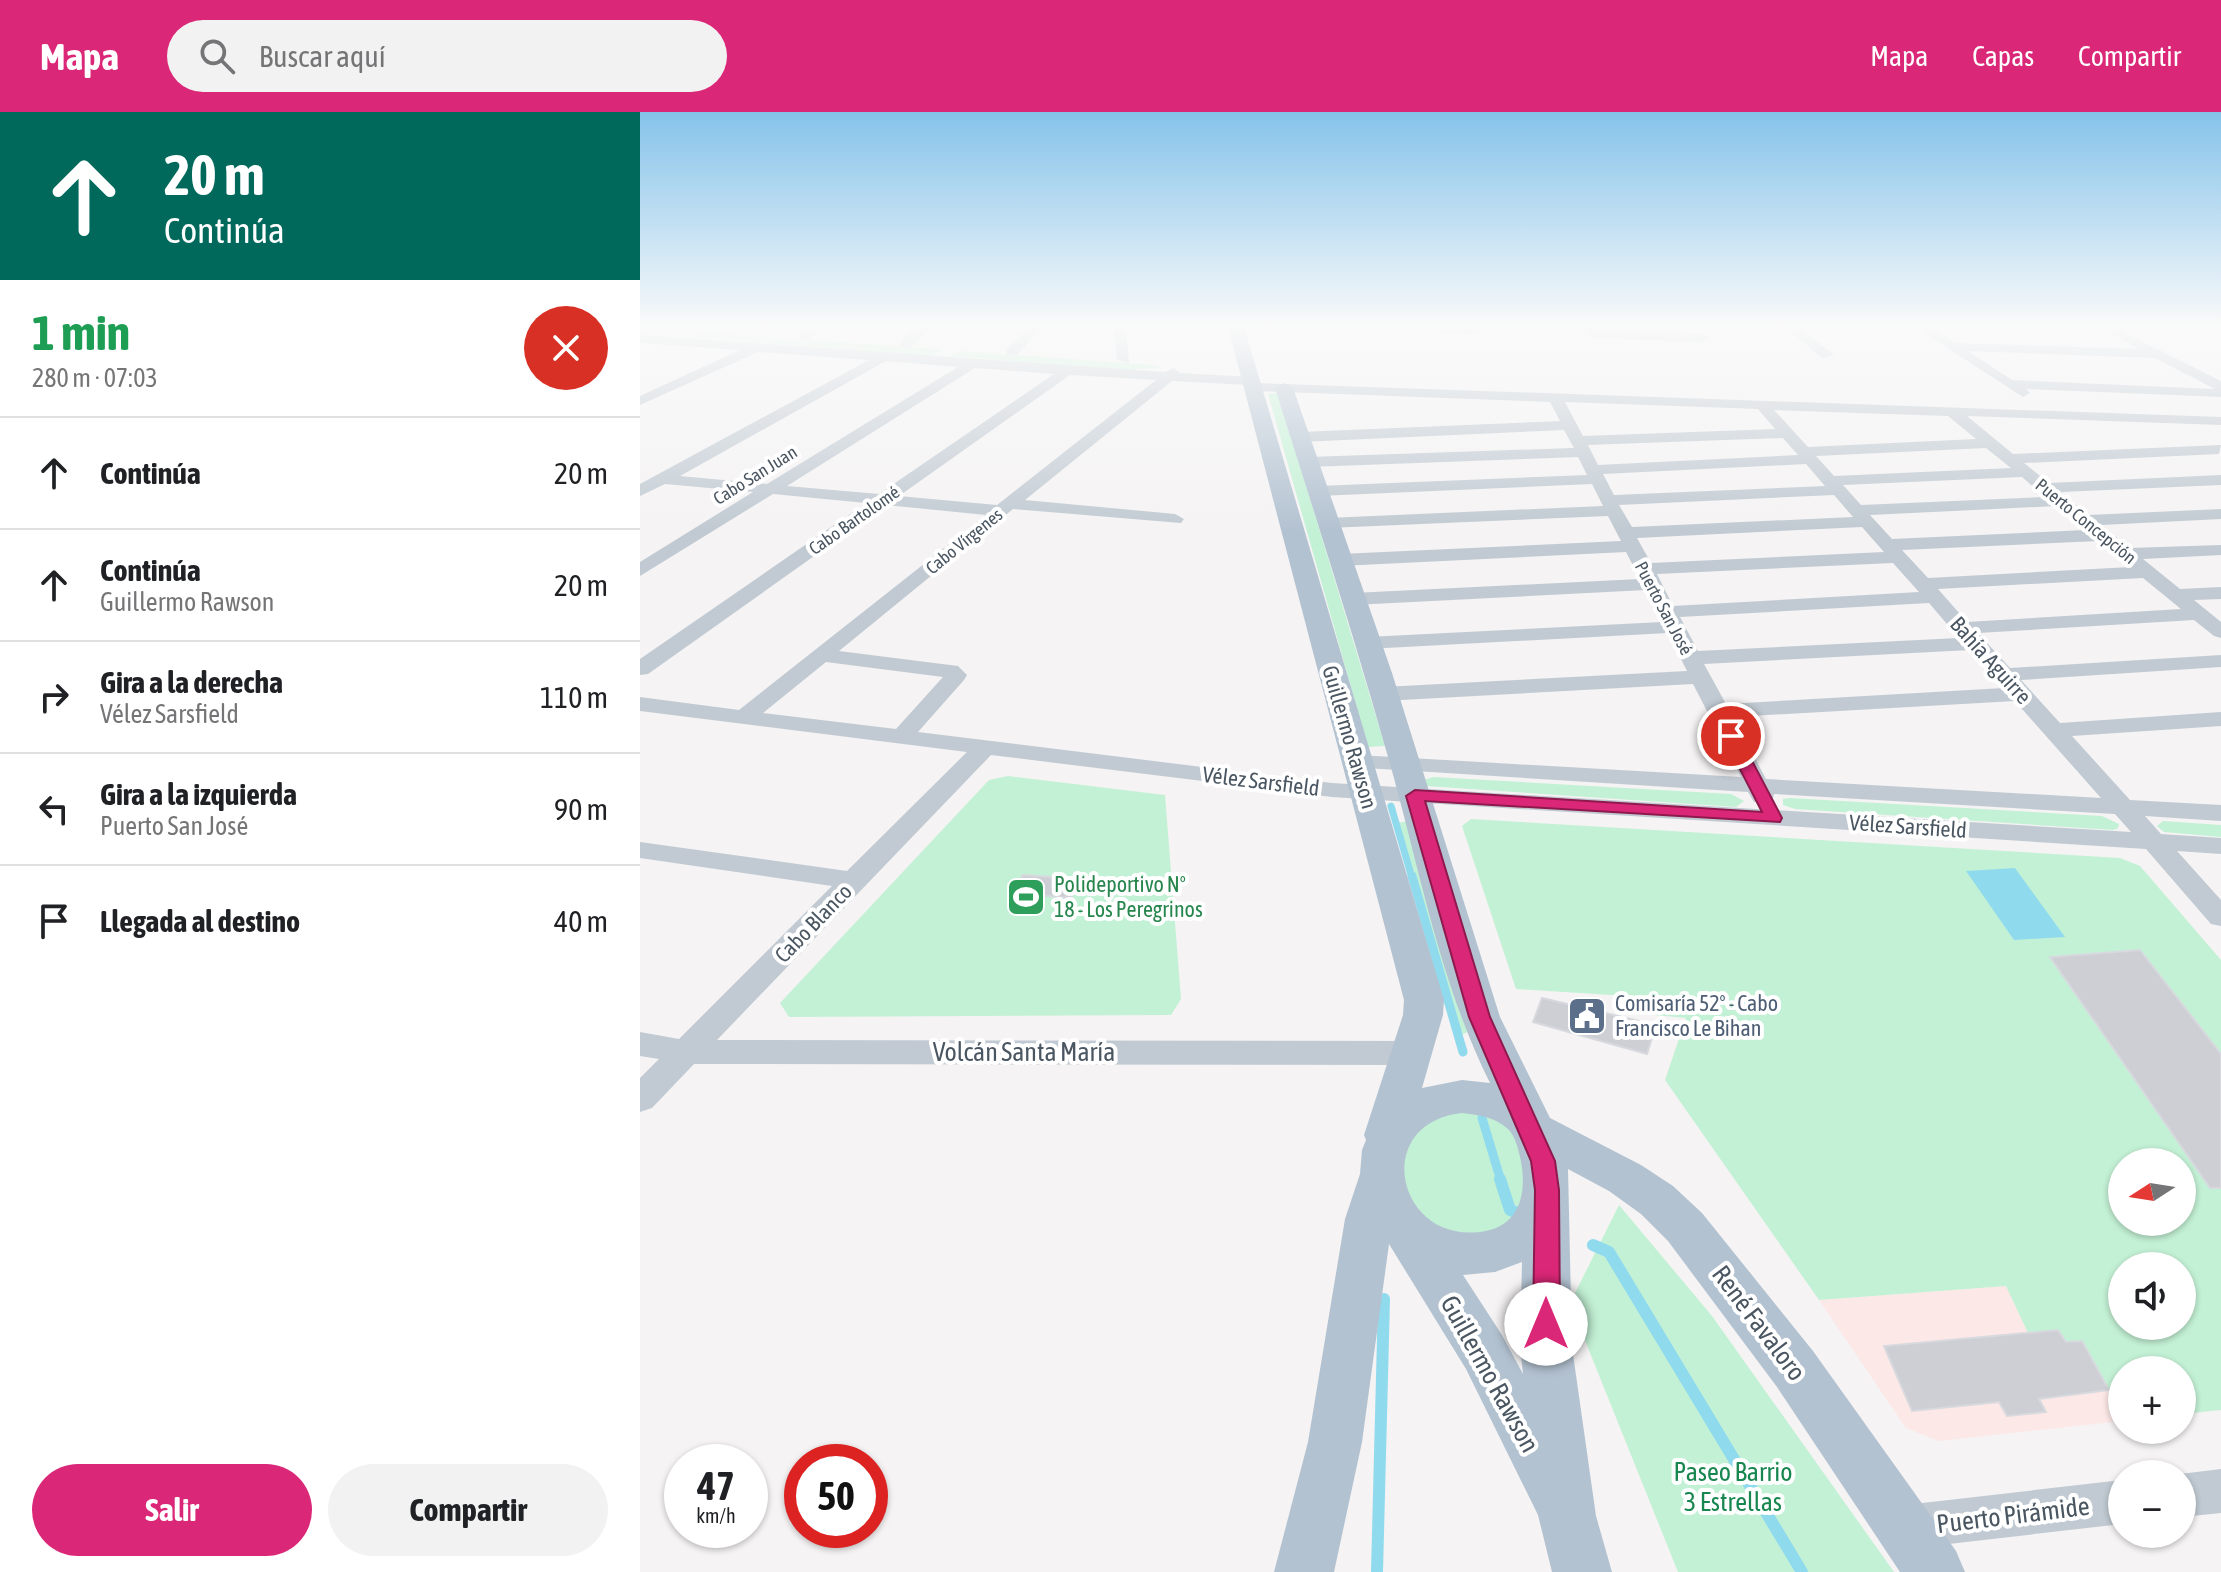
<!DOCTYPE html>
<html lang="es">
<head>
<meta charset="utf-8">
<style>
  :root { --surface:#fff; --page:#f2f2f2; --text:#202124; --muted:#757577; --line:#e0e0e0; --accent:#db2777 }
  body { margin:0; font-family:"Asap Condensed",sans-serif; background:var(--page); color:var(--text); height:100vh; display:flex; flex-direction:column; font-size:30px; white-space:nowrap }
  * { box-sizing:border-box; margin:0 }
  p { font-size:26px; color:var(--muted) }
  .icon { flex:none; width:44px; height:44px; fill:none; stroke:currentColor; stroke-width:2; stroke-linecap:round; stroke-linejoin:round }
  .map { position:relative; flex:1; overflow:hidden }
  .side { display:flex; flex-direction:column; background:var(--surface); width:640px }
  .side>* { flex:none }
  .top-card { background:#00695c; color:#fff; overflow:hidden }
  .needle { width:52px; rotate:258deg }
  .buttons { position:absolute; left:1468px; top:1036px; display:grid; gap:16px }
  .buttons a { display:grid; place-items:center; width:88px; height:88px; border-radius:50%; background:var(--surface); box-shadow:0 2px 6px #0004; font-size:40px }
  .speed { position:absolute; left:24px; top:1332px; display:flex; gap:16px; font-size:40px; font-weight:700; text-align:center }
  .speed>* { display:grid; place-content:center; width:104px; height:104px; border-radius:50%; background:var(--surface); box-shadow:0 2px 6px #0004; line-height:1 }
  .speed small { font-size:20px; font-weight:400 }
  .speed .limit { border:12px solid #d22; background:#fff; color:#111 }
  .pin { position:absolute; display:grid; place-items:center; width:68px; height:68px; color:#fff; margin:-34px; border:4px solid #fff; border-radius:50%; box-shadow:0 2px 8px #0007 }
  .me { position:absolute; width:88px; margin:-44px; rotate:0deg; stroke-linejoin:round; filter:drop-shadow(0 0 6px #0008) }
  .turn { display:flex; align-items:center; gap:28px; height:168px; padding:0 32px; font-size:36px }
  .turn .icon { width:104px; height:104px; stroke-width:2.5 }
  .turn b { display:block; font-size:56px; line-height:68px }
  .round { display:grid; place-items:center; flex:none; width:84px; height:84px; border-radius:42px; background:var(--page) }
  .overview { display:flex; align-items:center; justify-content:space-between; height:136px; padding:0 32px }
  h1 { font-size:48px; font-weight:700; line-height:60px; color:#1e9e55 }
  .action { display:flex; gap:16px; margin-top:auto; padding:16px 32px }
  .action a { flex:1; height:92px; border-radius:48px; background:var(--accent); color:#fff; font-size:32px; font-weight:700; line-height:92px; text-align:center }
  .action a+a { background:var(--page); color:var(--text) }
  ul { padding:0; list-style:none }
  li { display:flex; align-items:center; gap:24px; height:112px; padding:0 32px; border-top:2px solid var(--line) }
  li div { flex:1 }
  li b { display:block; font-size:30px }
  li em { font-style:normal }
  header { display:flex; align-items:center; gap:48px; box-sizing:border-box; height:112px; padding:0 40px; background:var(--accent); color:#fff }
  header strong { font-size:38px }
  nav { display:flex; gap:44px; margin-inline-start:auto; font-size:28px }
  .search { width:560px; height:72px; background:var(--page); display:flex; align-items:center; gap:20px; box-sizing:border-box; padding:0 28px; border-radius:44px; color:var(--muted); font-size:30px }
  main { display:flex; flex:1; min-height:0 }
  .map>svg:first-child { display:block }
  .medical { fill:#fce8e6 }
  .green { fill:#c3f1d5; fill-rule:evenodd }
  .water { fill:#90daee }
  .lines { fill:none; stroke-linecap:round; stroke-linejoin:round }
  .stream-far2 { stroke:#90daee; stroke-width:7 }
  .stream-far1 { stroke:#90daee; stroke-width:9 }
  .stream { stroke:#90daee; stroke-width:12 }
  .building { fill:#cdcfd5; stroke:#d7d9de; stroke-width:2 }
  .minor { fill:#c1cad2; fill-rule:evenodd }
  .major { fill:#b3c2d1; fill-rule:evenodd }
  .route { fill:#db2777; stroke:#8e194d; stroke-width:2 }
  .labels { text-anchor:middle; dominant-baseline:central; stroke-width:8; stroke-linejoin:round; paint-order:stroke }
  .far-street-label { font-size:18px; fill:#4a5661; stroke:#fff }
  .street-label { font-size:22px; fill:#4a5661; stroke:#fff }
  .leisure-label { font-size:22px; fill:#27864d; stroke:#fff; text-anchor:start }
  .service-label { font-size:22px; fill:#4e5e75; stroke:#fff; text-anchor:start }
  .near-street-label { font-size:26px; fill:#4a5661; stroke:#fff }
  .near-park-label { font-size:26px; fill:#17864f; stroke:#fff }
</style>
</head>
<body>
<header>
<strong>Mapa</strong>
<div class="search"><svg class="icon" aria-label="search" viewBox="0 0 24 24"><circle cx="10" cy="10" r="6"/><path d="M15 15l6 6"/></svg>Buscar aquí</div>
<nav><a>Mapa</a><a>Capas</a><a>Compartir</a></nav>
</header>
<main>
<section class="side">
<div class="top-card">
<div class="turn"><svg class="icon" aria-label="ahead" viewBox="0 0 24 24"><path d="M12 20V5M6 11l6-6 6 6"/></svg><div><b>20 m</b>Continúa</div></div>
</div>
<div class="overview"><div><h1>1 min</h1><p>280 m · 07:03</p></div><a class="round" style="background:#d93025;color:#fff"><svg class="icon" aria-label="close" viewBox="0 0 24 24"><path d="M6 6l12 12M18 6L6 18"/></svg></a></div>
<ul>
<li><svg class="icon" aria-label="ahead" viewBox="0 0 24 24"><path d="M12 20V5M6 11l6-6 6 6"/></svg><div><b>Continúa</b></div><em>20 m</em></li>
<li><svg class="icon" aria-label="ahead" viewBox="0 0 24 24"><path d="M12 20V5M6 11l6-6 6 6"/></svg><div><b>Continúa</b><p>Guillermo Rawson</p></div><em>20 m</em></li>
<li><svg class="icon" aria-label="right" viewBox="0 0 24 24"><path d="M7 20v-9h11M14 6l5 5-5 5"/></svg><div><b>Gira a la derecha</b><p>Vélez Sarsfield</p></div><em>110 m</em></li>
<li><svg class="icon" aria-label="left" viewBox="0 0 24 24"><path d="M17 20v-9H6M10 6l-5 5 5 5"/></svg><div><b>Gira a la izquierda</b><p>Puerto San José</p></div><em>90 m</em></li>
<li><svg class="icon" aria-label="arrive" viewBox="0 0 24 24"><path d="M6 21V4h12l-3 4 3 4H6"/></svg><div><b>Llegada al destino</b></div><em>40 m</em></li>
</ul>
<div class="action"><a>Salir</a><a>Compartir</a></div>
</section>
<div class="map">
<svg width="1581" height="1460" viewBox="0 0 1581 1460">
  <rect width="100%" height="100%" fill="#f5f3f3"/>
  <path class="medical" d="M1366,1174L1388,1221L1418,1218L1442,1229L1482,1300V1309L1299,1329L1266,1316L1179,1188Z"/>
  <path class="green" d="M66,220L298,237L302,239L286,244L50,225Z
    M323,239L512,253L523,256L476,258L309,244Z
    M638,281L745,634L728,635L628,282Z
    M368,664L525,683L541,887L531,903L149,905L140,891L349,668Z
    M793,665L1091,682L1104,689L1096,695L786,674L784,668Z
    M1150,686L1462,704L1479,712L1478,716L1473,718L1155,697L1143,693V687Z
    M831,707L1480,746L1500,754L1581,848V1298L1542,1302V1258H1482V1300L1442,1229L1426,1230L1418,1218L1388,1221L1366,1174L1179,1188L1025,968L1046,906L1005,902L1004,885L876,877L822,714ZM1482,1050H1542V1110H1482ZM1482,1154H1542V1214H1482Z
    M770,709L833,918L823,922L816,918L756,711Z
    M1523,709L1581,713V725L1524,720L1517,714Z
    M820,994L869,1013L889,1052L877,1109L832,1127L770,1102L759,1026Z
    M979,1093L1072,1204L1254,1460H1038L930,1191Z"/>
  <path class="water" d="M1375,756L1425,825L1374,828L1326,759Z"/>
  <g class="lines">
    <path class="stream-far2" d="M751,694L772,766"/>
    <path class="stream-far1" d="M772,764L823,940
      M842,1006L861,1069"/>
    <path class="stream" d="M860,1067L870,1098L883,1103
      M953,1133L969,1140L1162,1460
      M737,1460L744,1187"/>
  </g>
  <path class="building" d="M383,763L441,767L431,786L372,781Z
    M1500,838L1581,942V1076H1570L1410,845Z
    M902,886L1016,913L1007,942L893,910Z
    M1418,1218L1426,1230L1442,1229L1469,1278L1399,1287L1406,1300L1367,1304L1359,1290L1272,1299L1244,1234Z"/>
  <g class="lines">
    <path class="minor" d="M170,215H184L168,228H160V222Z
      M279,215H292L271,235H261V229Z
      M389,215H402L377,243H367V237Z
      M474,215H486L489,251L477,248Z
      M740,215H838L843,218L837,222L746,219Z
      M940,215L1063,222L1069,226L1063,230L953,226Z
      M1145,215H1158L1194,243L1182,246Z
      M1275,215H1289L1315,231L1499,237L1458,215H1473L1581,269V285L1386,277L1390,281L1383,285ZM1328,239L1515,246L1575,277L1372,268Z
      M1571,215H1581V221Z
      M0,223L525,260L534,256L540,261L613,265L618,266L619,271L1581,305V313L1327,304L1373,342L1581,333L1579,342L1384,351L1409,371L1581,363V373L1421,380L1448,403L1581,397V407L1461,413L1490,436L1581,433V443L1503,447L1540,477L1581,475V487L1554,488L1581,510V526L1574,524L1554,508L1338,521L1370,556L1581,543V555L1381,568L1420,611L1581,600V614L1432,624L1490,688L1581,693V709L1505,704L1521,722L1581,726V742L1537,739L1581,788V814L1571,812L1506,737L692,685L351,643L77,928L770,929L781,933L786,941L781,949L770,953L54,952L12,996L0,1000V966L19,947L0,944V920L39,927L192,774L0,746V730L207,759L327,640L0,599V585L99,598L346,403L246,393L8,562L0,563V547L226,391L133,382L0,464V450L113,380L25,372L0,384V372L229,248L118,240L0,293V284L100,238L0,231ZM246,249L318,255L127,372L40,364ZM335,256L414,262L239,382L147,374ZM430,263L516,268L357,393L259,384ZM532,269L608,273L609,278L614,279L910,290L920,309L660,320L652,325L660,330L924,318L934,336L668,345L660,350L668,355L938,345L947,363L678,374L670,379L678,384L952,372L963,394L688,406L679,411L688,416L968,404L981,429L700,442L691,448L700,454L986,440L1000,467L713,481L703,487L713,493L1006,478L1022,510L727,525L717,531L727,537L1028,521L1047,559L743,575L732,582L743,589L1053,572L1101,665L718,643L710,645L706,650L710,655L1108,680L1114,690H1132L1134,682L1475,702L1491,720L692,671L278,620L324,568L327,563L318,554L310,553L199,539L373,397L541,411L544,407L535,402L385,388ZM925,290L1118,297L1135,317L943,324ZM1134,298L1308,304L1336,327L1168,335ZM1143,326L1158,343L958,353L948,333ZM1346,336L1371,356L1194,364L1176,344ZM1166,352L1185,374L974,383L963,362ZM1382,365L1405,385L1221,393L1203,373ZM1194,383L1213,405L992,415L979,393ZM1417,394L1446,418L1252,427L1230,403ZM1222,415L1244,440L1011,451L997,426ZM1458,429L1491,455L1288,466L1262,438ZM1253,451L1279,480L1033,494L1017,462ZM1503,466L1541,497L1327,510L1298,477ZM1289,491L1319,526L1058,539L1040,505ZM1330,538L1364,576L1086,592L1064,552ZM186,550L303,565L256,617L123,601ZM1375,589L1461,686L1126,667L1093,605Z
      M1581,1357V1401L1542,1405L1540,1362Z
      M1482,1368V1412L1265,1437L1249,1431L1243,1415L1249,1399L1265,1393Z"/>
    <path class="major" d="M588,215H604L804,888L803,903L782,976L822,968L850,971C801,873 781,764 752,659C716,530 675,403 635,276L644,271L653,276L752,561L860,905L910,1006L1001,1053L1033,1074L1062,1101L1173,1239L1316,1439L1325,1460H1260L1137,1275L1028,1129L1001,1102L969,1079L928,1057L932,1235L956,1404L972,1460H912L898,1403L826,1257L749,1132L722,1330L694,1460H634L668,1330L705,1107L720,1062L722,1038L726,1028L724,1023L763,903L764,888ZM822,1001C839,1003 855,1005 868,1017C875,1024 878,1036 880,1045C887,1075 883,1112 846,1119C757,1136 729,1011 822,1001ZM882,1150L880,1235L883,1262L862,1223L823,1163L855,1160Z"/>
  </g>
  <linearGradient id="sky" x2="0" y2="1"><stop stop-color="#85c3ea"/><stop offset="0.51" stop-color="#fafafa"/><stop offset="1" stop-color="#fafafa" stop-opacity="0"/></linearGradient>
  <rect width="1581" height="419" fill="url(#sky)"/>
  <path class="route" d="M1091,620L1099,624L1142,706L1140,710L785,689L850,905L915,1049L919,1078L920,1212L916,1221L906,1224L897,1221L893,1212L895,1078L891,1049L829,905L766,684L775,678L1122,700L1083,624Z"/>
  <defs>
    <symbol id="stadium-square" viewBox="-11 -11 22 22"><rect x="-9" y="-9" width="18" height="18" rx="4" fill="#2e9e5b" stroke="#fff"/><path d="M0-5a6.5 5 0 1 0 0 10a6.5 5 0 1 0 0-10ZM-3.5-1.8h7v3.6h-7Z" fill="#fff"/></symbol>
    <symbol id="civic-square" viewBox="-11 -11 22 22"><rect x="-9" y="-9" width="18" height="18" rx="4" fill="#5c6f8a" stroke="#fff"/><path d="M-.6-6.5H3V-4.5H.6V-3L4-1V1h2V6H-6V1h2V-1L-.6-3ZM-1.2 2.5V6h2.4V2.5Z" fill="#fff"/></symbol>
  </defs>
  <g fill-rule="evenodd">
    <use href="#stadium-square" x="364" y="763" width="44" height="44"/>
    <use href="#civic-square" x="925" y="882" width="44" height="44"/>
  </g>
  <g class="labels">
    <g class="far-street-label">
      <text transform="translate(115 363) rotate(-32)">Cabo San Juan</text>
      <text transform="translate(214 408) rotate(-35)">Cabo Bartolomé</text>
      <text transform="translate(1446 409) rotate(39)">Puerto Concepción</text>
      <text transform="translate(324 429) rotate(-39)">Cabo Vírgenes</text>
      <text transform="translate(1024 496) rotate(62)">Puerto San José</text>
    </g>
    <g class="street-label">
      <text transform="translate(1351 548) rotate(48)">Bahía Aguirre</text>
      <text transform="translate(710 625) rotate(74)">Guillermo Rawson</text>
      <text transform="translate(621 669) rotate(7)">Vélez Sarsfield</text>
      <text transform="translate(1268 714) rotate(4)">Vélez Sarsfield</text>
      <text transform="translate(173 811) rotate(-46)">Cabo Blanco</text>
    </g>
    <g class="leisure-label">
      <text x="414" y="772">Polideportivo N°<tspan x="414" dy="25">18 - Los Peregrinos</tspan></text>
    </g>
    <g class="service-label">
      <text x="975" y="891">Comisaría 52° - Cabo<tspan x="975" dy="25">Francisco Le Bihan</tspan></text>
    </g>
    <g class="near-street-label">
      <text x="384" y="940">Volcán Santa María</text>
      <text transform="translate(1119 1211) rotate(53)">René Favaloro</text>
      <text transform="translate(850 1262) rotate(61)">Guillermo Rawson</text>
      <text transform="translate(1373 1403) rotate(-7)">Puerto Pirámide</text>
    </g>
    <g class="near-park-label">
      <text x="1093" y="1360">Paseo Barrio<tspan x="1093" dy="30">3 Estrellas</tspan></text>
    </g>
  </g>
</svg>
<div class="buttons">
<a><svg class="needle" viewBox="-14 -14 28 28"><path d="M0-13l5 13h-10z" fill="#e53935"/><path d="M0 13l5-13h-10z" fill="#757577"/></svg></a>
<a><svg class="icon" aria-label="sound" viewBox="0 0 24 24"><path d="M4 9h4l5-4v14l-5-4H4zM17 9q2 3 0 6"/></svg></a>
<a>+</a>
<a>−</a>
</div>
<div class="speed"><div>47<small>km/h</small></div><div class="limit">50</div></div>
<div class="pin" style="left:1091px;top:624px;background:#d93025"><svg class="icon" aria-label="arrive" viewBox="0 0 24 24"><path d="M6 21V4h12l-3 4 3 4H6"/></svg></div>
<svg class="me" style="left:906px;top:1212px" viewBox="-20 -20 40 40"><circle r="19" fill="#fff"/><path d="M0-13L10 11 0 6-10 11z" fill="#db2777"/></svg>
</div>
</main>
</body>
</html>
